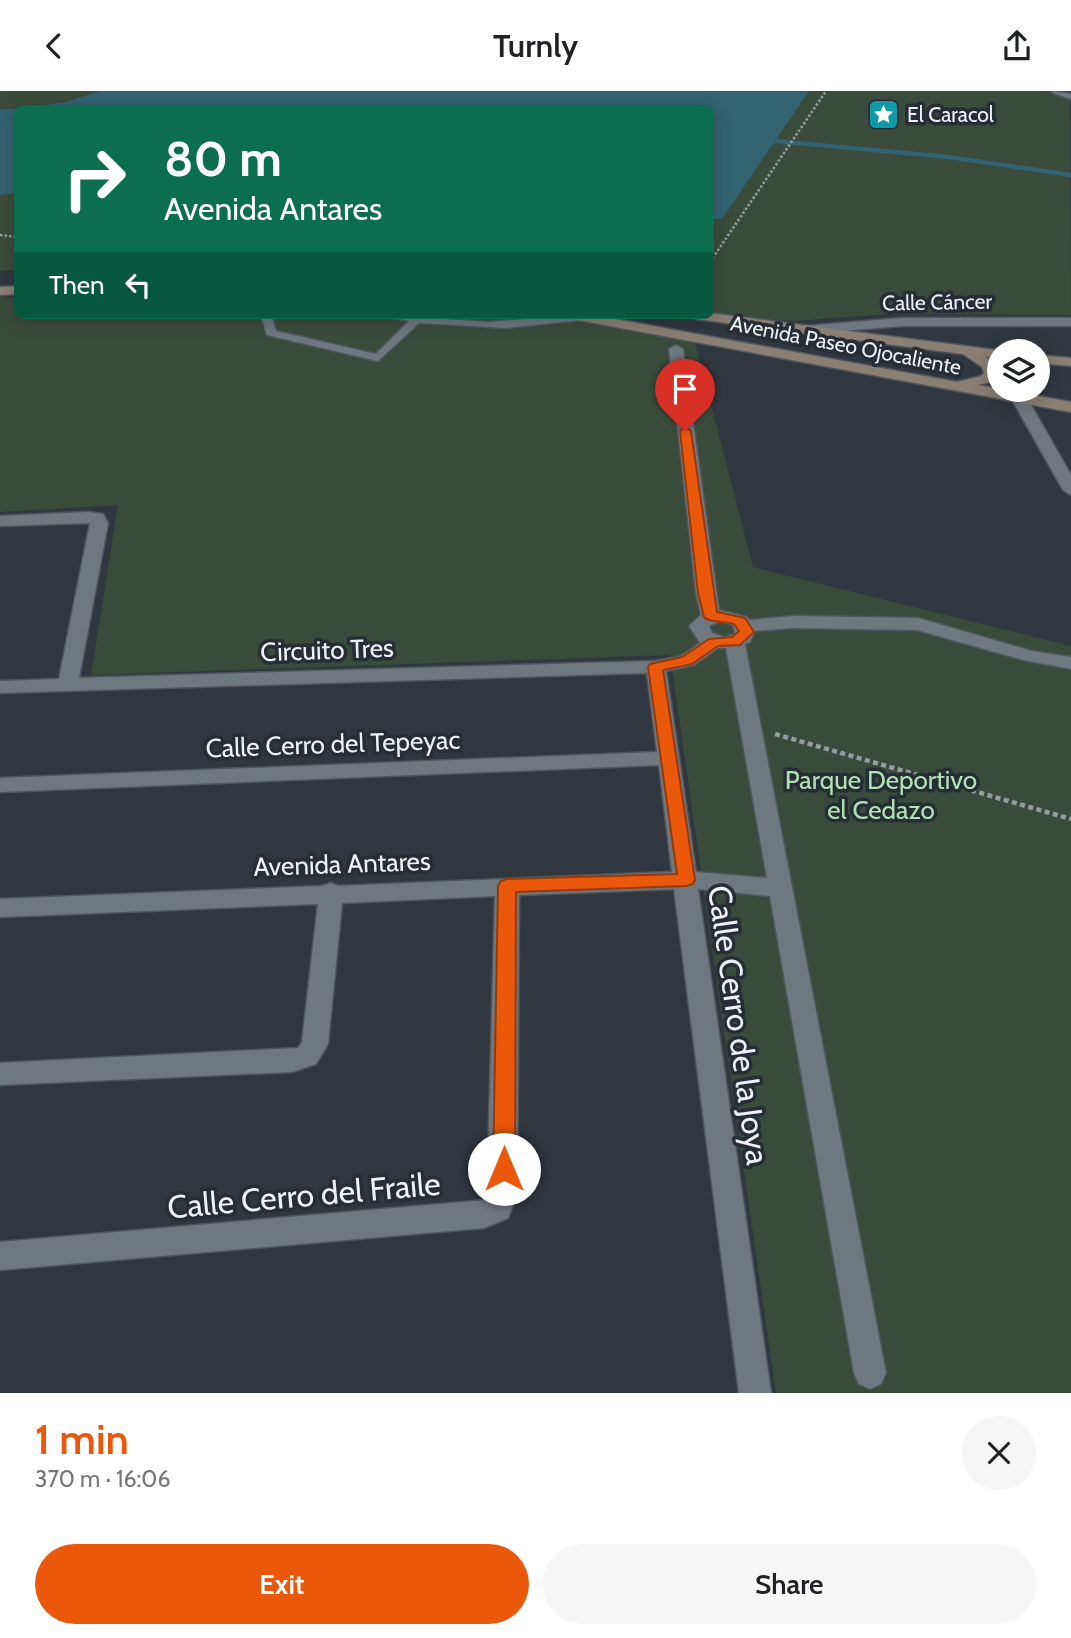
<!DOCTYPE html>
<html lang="en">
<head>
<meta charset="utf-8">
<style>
  :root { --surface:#fff; --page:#f6f6f6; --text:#202124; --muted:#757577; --accent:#ea580c }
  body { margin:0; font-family:Cabin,sans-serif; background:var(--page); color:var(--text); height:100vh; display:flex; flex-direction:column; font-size:26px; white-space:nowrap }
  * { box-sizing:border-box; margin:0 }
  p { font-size:23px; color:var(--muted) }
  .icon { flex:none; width:38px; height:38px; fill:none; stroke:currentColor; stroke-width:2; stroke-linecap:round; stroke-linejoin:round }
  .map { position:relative; height:1302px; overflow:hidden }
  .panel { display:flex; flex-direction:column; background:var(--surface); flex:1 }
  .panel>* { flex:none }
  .hud { position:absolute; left:14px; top:14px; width:700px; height:214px; border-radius:10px; box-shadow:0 4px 18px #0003; background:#0b6e4f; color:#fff; overflow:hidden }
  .fabs { position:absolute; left:987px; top:248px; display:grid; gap:14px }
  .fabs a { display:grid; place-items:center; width:63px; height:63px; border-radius:50%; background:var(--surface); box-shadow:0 4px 18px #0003; font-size:35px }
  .pin { position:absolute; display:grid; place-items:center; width:60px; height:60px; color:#fff; margin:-72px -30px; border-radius:50% 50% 50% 0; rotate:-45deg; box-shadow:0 0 7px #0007 }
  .pin .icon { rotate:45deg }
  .me { position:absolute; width:77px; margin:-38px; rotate:0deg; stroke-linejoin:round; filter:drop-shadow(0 0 5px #0008) }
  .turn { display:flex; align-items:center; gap:24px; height:147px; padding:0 35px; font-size:32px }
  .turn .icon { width:91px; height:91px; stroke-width:2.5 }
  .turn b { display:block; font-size:49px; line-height:60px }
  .then { display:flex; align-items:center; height:66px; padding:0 35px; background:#0003; gap:14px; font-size:26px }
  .round { display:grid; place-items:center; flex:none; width:74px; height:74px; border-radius:37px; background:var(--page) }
  .overview { display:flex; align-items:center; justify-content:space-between; height:119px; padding:0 35px }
  h1 { font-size:42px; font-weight:600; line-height:52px; color:var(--accent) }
  .cta { display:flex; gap:14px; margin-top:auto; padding:14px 35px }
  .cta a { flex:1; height:80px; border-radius:42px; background:var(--accent); color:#fff; font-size:28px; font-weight:600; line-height:80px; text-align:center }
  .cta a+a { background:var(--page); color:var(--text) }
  header { display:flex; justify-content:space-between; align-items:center; height:91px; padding:0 35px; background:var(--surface); font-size:32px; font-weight:600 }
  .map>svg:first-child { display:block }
  .green { fill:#3a4b3b }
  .water { fill:#336270 }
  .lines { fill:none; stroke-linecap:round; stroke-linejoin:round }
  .stream { stroke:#336270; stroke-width:4.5 }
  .lane-casing { stroke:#50565c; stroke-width:3 }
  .street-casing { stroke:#50565c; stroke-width:3 }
  .secondary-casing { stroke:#50565c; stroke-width:3 }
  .path-far1 { stroke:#979ca2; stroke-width:2.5; stroke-dasharray:2.5 2; stroke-linecap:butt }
  .path { stroke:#979ca2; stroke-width:4.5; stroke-dasharray:5 3.5; stroke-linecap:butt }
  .lane { fill:#6f777f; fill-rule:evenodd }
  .street { fill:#6f777f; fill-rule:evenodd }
  .secondary { fill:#897f74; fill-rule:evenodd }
  .route { fill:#ea580c; stroke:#983908; stroke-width:2 }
  .labels { text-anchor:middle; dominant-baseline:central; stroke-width:7; stroke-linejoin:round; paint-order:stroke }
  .far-poi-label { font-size:21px; fill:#eef2f7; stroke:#262d34; text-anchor:start }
  .far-street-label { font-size:21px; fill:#eef2f7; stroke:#262d34 }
  .street-label { font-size:26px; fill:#eef2f7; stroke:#262d34 }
  .park-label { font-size:26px; fill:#aee3b3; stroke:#262d34 }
  .near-street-label { font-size:32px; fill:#eef2f7; stroke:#262d34 }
</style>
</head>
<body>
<header><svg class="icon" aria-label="back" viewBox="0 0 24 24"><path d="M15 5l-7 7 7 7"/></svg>Turnly<svg class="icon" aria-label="share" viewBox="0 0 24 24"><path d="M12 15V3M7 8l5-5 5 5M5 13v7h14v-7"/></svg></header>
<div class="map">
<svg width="1071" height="1302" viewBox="0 0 1071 1302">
  <rect width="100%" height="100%" fill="#30373e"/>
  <path class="green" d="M0,0H1070L1071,224L888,223L794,230L702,224H710V18H18L17,179L0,180Z
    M0,206H17L18,224H550L695,252L753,476L1071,555V1302H776L670,564L91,584L118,414L0,421Z"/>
  <path class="water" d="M100,0H809L722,128H711L710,18H18L66,11Z
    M0,18H18L17,102L0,104Z"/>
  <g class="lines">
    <path class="stream" d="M775,50L949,66L1071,84"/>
    <defs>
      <path id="lane" d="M1052,0L1071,3V8L1053,2Z
        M261,224H271L276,240L376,263L409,230L382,224L489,231L573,224L588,226L583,229L506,237L419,232L378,270L267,244Z"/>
      <path id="street" d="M902,227H1071V235H902L805,243L798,239L805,235Z
        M676,254L683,258L719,519L747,526L749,529L794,525L918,527L1032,560L1071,566V578L1023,569L917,539L794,537L755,540L750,551L745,553L886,1282L881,1293L870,1298L859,1293L854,1282L770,805L698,798L771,1302H739L674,798L519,804L517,1104L508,1127L484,1137L0,1179V1151L487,1109L495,805L342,812L328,953L316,973L292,981L0,994V972L298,957L302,951L318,813L0,826V808L322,795L331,792L338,795L672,781L659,674L0,701V687L657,661L647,582L0,602V590L59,588L90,432L0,435V425L88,421L103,423L108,432L79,587L656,570L681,565L700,552L689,535L701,524L696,502L669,258ZM721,530L733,534L735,543L724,546L712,542L709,535ZM718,557H726L767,787L696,781L666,580L694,574Z
        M1019,302L1027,307L1071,384V404L1063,399L1011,307Z"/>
      <path id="secondary" d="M18,195V203L0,204V196Z
        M710,222L1004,260L999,261V267L985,266L993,271L998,282L991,291L978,294L1071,311V321L572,228L565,224H594L957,291L981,285L984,282L982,276L963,263L696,228L689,224H710Z
        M1038,264L1071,267V275L1038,272Z"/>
    </defs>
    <use href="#lane" class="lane-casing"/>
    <use href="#street" class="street-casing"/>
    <use href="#secondary" class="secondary-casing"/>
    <path class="path-far1" d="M0,144L18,146
      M710,171L826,0"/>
    <path class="path" d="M775,643L1071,728"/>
    <use href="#lane" class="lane"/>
    <use href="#street" class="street"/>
    <use href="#secondary" class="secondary"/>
  </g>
  <path class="route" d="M685,336L691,340L717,521L745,527L754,541L740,554L718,555L692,573L663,579L695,789L693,793L686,795L516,801L515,1078L511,1085L504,1088L496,1085L493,1078L498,795L501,790L507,788L677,783L648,576L650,573L682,566L709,548L732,546L739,540L734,533C725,530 709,532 704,526L698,502L680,340Z"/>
  <defs>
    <symbol id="sight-square" viewBox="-11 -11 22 22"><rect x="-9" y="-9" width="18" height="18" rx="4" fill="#0f9aa8" stroke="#262d34"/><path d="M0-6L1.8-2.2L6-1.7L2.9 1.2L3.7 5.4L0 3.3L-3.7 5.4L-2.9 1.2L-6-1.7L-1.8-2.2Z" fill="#fff"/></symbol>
  </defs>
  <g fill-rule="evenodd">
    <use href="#sight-square" x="866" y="6" width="35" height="35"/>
  </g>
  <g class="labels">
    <g class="far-poi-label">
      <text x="907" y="23">El Caracol</text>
    </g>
    <g class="far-street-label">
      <text transform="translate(937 211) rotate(-1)">Calle Cáncer</text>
      <text transform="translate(846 254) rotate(11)">Avenida Paseo Ojocaliente</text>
    </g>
    <g class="street-label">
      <text transform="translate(327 559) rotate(-2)">Circuito Tres</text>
      <text transform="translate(333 653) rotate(-2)">Calle Cerro del Tepeyac</text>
      <text transform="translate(342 773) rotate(-2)">Avenida Antares</text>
    </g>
    <g class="park-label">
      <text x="881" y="689">Parque Deportivo<tspan x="881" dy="30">el Cedazo</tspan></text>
    </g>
    <g class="near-street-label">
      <text transform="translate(739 934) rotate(82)">Calle Cerro de la Joya</text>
      <text transform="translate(304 1104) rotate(-5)">Calle Cerro del Fraile</text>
    </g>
  </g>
</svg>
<div class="fabs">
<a><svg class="icon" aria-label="layers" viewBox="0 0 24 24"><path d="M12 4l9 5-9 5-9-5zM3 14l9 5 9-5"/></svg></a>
</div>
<div class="pin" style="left:685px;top:340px;background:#d93025"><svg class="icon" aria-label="arrive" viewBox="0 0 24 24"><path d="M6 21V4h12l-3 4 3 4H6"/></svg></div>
<svg class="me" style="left:504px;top:1078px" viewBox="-20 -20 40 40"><circle r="19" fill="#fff"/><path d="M0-13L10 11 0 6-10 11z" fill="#ea580c"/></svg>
<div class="hud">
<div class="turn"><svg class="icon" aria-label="right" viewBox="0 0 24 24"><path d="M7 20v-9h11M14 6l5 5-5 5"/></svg><div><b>80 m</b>Avenida Antares</div></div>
<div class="then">Then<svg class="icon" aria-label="left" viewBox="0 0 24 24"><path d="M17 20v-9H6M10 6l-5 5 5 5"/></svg></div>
</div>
</div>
<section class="panel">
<div class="overview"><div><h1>1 min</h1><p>370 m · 16:06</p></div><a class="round"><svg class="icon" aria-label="close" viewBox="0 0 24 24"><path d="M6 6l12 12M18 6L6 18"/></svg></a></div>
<div class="cta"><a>Exit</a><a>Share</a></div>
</section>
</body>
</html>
